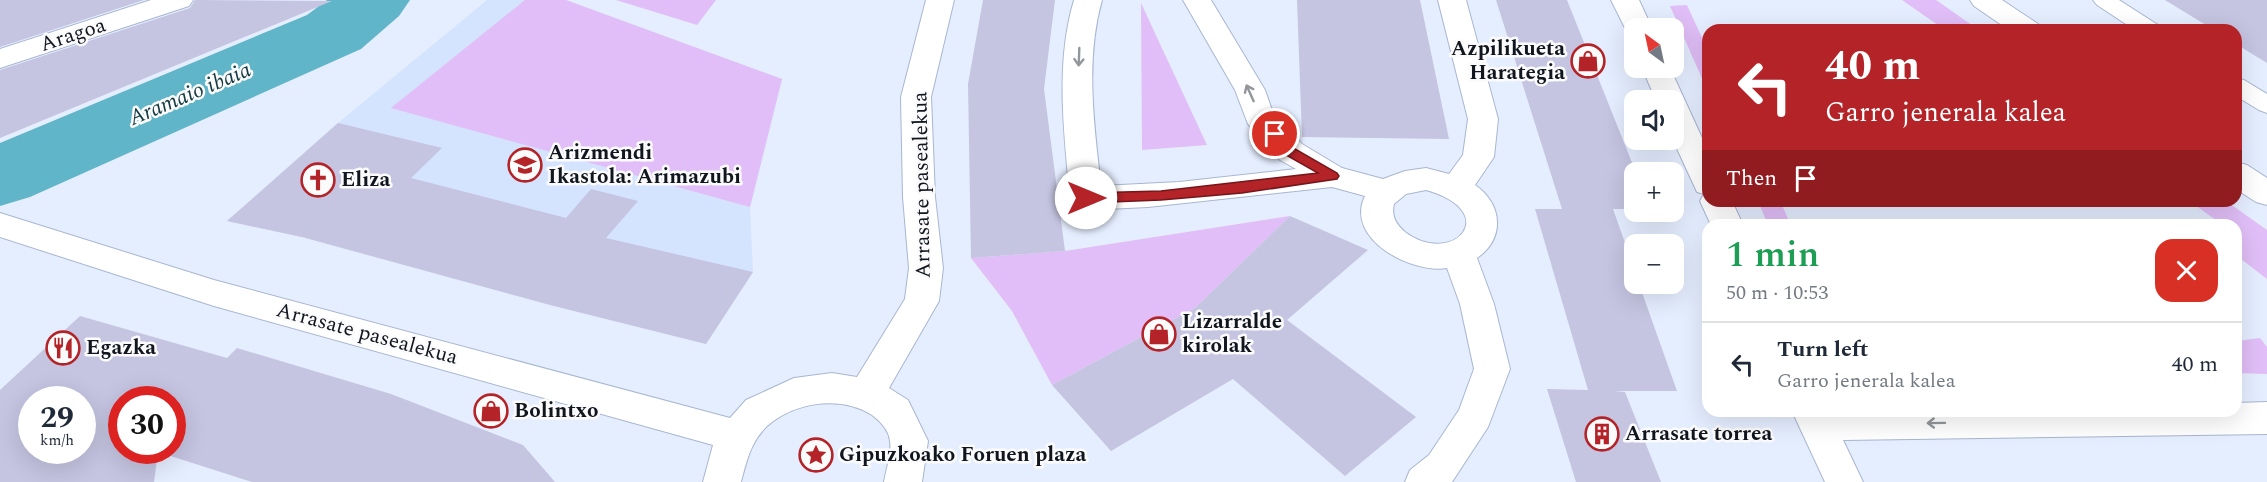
<!DOCTYPE html>
<html lang="en">
<head>
<meta charset="utf-8">
<style>
  :root { --surface:#fff; --page:#f6f6f7; --text:#1f2937; --muted:#747a83; --line:#e0e1e3 }
  body { margin:0; font-family:Spectral,serif; background:var(--page); color:var(--text); height:100vh; display:flex; flex-direction:column; font-size:22px; white-space:nowrap }
  * { box-sizing:border-box; margin:0 }
  p { font-size:20px; color:var(--muted) }
  .icon { flex:none; width:33px; height:33px; fill:none; stroke:currentColor; stroke-width:2; stroke-linecap:round; stroke-linejoin:round }
  .map { position:relative; flex:1; overflow:hidden }
  .panel { position:absolute; left:1702px; top:219px; width:540px; height:198px; display:flex; flex-direction:column; background:var(--surface); border-radius:18px; box-shadow:0 6px 24px #0002 }
  .panel>* { flex:none }
  .top-card { position:absolute; left:1702px; top:24px; width:540px; height:183px; border-radius:18px; box-shadow:0 6px 24px #0002; background:#b42328; color:#fff; overflow:hidden }
  .needle { width:39px; rotate:327deg }
  .buttons { position:absolute; left:1624px; top:18px; display:grid; gap:12px }
  .buttons a { display:grid; place-items:center; width:60px; height:60px; border-radius:12px; background:var(--surface); box-shadow:0 6px 24px #0002; font-size:30px }
  .speed { position:absolute; left:18px; top:386px; display:flex; gap:12px; font-size:30px; font-weight:700; text-align:center }
  .speed>* { display:grid; place-content:center; width:78px; height:78px; border-radius:50%; background:var(--surface); box-shadow:0 6px 24px #0002; line-height:1 }
  .speed small { font-size:15px; font-weight:400 }
  .speed .limit { border:9px solid #d22; background:#fff; color:#111 }
  .pin { position:absolute; display:grid; place-items:center; width:51px; height:51px; color:#fff; margin:-26px; border:3px solid #fff; border-radius:50%; box-shadow:0 2px 6px #0007 }
  .me { position:absolute; width:66px; margin:-33px; rotate:90deg; stroke-linejoin:round; filter:drop-shadow(0 0 4px #0008) }
  .turn { display:flex; align-items:center; gap:21px; height:126px; padding:0 24px; font-size:27px }
  .turn .icon { width:78px; height:78px; stroke-width:2.5 }
  .turn b { display:block; font-size:42px; line-height:51px }
  .then { display:flex; align-items:center; height:57px; padding:0 24px; background:#0003; gap:12px; font-size:22px }
  .round { display:grid; place-items:center; flex:none; width:63px; height:63px; border-radius:18px; background:var(--page) }
  .headline { display:flex; align-items:center; justify-content:space-between; height:102px; padding:0 24px }
  h1 { font-size:36px; font-weight:600; line-height:45px; color:#1e9e55 }
  ul { padding:0; list-style:none }
  li { display:flex; align-items:center; gap:18px; height:84px; padding:0 24px; border-top:2px solid var(--line) }
  li div { flex:1 }
  li b { display:block; font-size:22px }
  li em { font-style:normal }
  .map>svg:first-child { display:block }
  .built { fill:#d4e3fe }
  .green { fill:#e1bef7 }
  .lines { fill:none; stroke-linecap:round; stroke-linejoin:round }
  .river { fill:#61b5c8; fill-rule:evenodd }
  .building { fill:#c5c4e1; fill-rule:evenodd }
  .service-casing { stroke:#a8b6d0; stroke-width:2 }
  .minor-casing { stroke:#a8b6d0; stroke-width:2 }
  .tertiary-casing { stroke:#a8b6d0; stroke-width:2 }
  .service { fill:#fff; fill-rule:evenodd }
  .minor { fill:#fff; fill-rule:evenodd }
  .tertiary { fill:#fff; fill-rule:evenodd }
  .oneway { stroke:#93969a }
  .route { fill:#b42328; stroke:#75171a; stroke-width:1.5 }
  .labels { text-anchor:middle; dominant-baseline:central; stroke-width:5; stroke-linejoin:round; paint-order:stroke }
  .street-label { font-size:21px; fill:#10151e; stroke:#fbfbfb }
  .poi-label { font-size:21px; font-weight:bold; fill:#10151e; stroke:#fbfbfb; text-anchor:start }
  .water-label { font-size:22px; font-style:italic; fill:#113941; stroke:#fbfbfb }
</style>
</head>
<body>
<div class="map">
<svg width="2267" height="482" viewBox="0 0 2267 482">
  <rect width="100%" height="100%" fill="#e5eeff"/>
  <path class="built" d="M487,0H566L782,79L750,207L753,272L706,344L554,306L302,237L227,221L338,123Z"/>
  <path class="green" d="M525,0H566L782,79L750,207L391,108Z
    M616,0H716L697,25Z
    M1902,0H1936L1979,30H1945Z
    M1141,3L1207,145L1142,150Z
    M1687,5L1708,51V92L1670,6Z
    M1758,201H1780L1791,225H1768Z
    M2189,201H2226L2267,230V279L2237,256L2236,225H2223Z
    M1290,216L1195,308L1052,385L1012,311L971,258L1065,251Z
    M2260,338L2267,347V374L2237,373V341Z"/>
  <g class="lines">
    <path class="river" d="M327,0H410L399,16L361,49L30,197L0,206V143L307,15Z"/>
  </g>
  <path class="building" d="M0,0H144L0,47Z
    M195,0L332,1L0,138V70L190,8Z
    M983,0H1055L1044,89L1065,251L971,258L968,84Z
    M1297,0H1420L1449,139L1302,137Z
    M1496,0H1567L1635,170V209H1613L1635,271V284H1639L1677,391H1614L1625,392L1661,482H1576L1547,389L1588,390L1535,209H1562Z
    M2165,0H2267V63L2236,44V30H2214Z
    M338,123L442,148L411,178L566,218L591,189L638,201L606,238L753,272L706,344L554,306L302,237L227,221Z
    M1290,216L1368,250L1287,320L1416,417L1345,476L1233,379L1111,451L1052,385L1195,308Z
    M80,316L227,358L237,348L391,394L523,445L555,482H252L158,452L154,482H0V390ZM32,399H82V450H32ZM122,399H172V450H122Z"/>
  <g class="lines">
    <defs>
      <path id="service" d="M2093,0H2119L2158,25L2161,30H2135L2097,5Z
        M2236,78L2244,80L2267,94V113L2259,110L2236,96Z"/>
      <path id="minor" d="M151,0H193L189,6L0,68V49Z
        M926,0H954L931,97L935,197L943,268L939,301L889,388L908,400L928,441L922,482H884C886,470 892,453 890,441C889,430 880,421 872,415C843,396 800,401 772,422C752,437 747,459 741,482H703L713,445L214,306L0,237V213L214,280L730,418L746,400L794,378L832,373L857,377L905,299L909,268L903,197L901,97Z
        M1074,0H1102C1085,60 1094,125 1101,186L1179,182L1296,169L1280,160L1248,124L1235,90L1183,0H1211L1265,90L1273,113L1302,144L1342,168L1383,179L1405,171L1426,168L1449,174L1463,155L1468,119L1438,0H1466L1498,119L1494,157L1475,185C1502,203 1506,238 1477,258L1494,304L1510,369L1488,427L1452,482H1405L1410,470L1429,455L1459,410L1474,369L1460,304L1447,268C1412,274 1344,239 1365,196L1332,187L1148,207L1086,210L1075,206L1070,198C1064,133 1055,63 1074,0ZM1426,190C1504,212 1453,268 1405,232C1396,224 1391,216 1394,204L1406,194Z
        M1611,0H1639L1652,28H1635V36L1628,34Z
        M1642,68H1670L1708,151V201H1732L1743,225H1711L1700,201L1704,194L1697,192L1673,140L1674,100H1656Z
        M2267,402V434L1843,440L1863,482H1825L1792,411H2236V403Z"/>
      <path id="tertiary" d="M1970,0H2002L2038,24L2042,30H2009L1974,6Z
        M2236,162L2247,165L2267,178V205L2256,202L2236,189Z"/>
    </defs>
    <use href="#service" class="service-casing"/>
    <use href="#minor" class="minor-casing"/>
    <use href="#tertiary" class="tertiary-casing"/>
    <use href="#service" class="service"/>
    <use href="#minor" class="minor"/>
    <use href="#tertiary" class="tertiary"/>
  </g>
  <defs><path id="oneway-shaft" d="M-6 0H5M1.5-3L5.5 0L1.5 3" fill="none" stroke-width="1.6" stroke-linecap="round" stroke-linejoin="round" transform="scale(1.5)"/></defs>
  <g class="oneway">
    <use href="#oneway-shaft" transform="translate(1079 57) rotate(92)"/>
    <use href="#oneway-shaft" transform="translate(1250 93) rotate(-114)"/>
    <use href="#oneway-shaft" transform="translate(1936 423) rotate(179)"/>
  </g>
  <path class="route" d="M1275,130L1280,131L1295,149L1337,173L1339,176L1337,179L1242,193L1161,200L1086,203L1079,198L1086,193L1161,191L1318,173L1286,155L1269,134Z"/>
  <defs>
    <symbol id="shop-ring" viewBox="-11 -11 22 22"><circle r="9.5" fill="#fbfbfb" stroke="#b42328" stroke-width="1.5"/><path d="M-5-2.5h2.3a2.7 3.5 0 0 1 5.4 0H5L5.5 6h-11ZM-1.5-2.5h3a1.5 2.3 0 0 0-3 0Z" fill="#b42328"/></symbol>
    <symbol id="school-ring" viewBox="-11 -11 22 22"><circle r="9.5" fill="#fbfbfb" stroke="#b42328" stroke-width="1.5"/><path d="M0-5L7-2L0 1L-7-2ZM-4 1L0 2.5L4 1V4Q0 6-4 4Z" fill="#b42328"/></symbol>
    <symbol id="church-ring" viewBox="-11 -11 22 22"><circle r="9.5" fill="#fbfbfb" stroke="#b42328" stroke-width="1.5"/><path d="M-1.2-6h2.4v3.5h3.3v2.4h-3.3V6h-2.4V-.1h-3.3v-2.4h3.3Z" fill="#b42328"/></symbol>
    <symbol id="restaurant-ring" viewBox="-11 -11 22 22"><circle r="9.5" fill="#fbfbfb" stroke="#b42328" stroke-width="1.5"/><path d="M-5-6h1v4h1v-4h1v4h1v-4h1v5L-1.5 .5V6h-2V.5L-5-1ZM5-6V6H3V1.5H1.5Q1.5-4 5-6Z" fill="#b42328"/></symbol>
    <symbol id="building-ring" viewBox="-11 -11 22 22"><circle r="9.5" fill="#fbfbfb" stroke="#b42328" stroke-width="1.5"/><path d="M-4-6H4V6H1V3H-1V6H-4ZM-2.5-4.3h1.7v1.8h-1.7ZM.8-4.3h1.7v1.8H.8ZM-2.5-1h1.7V.8h-1.7ZM.8-1h1.7V.8H.8Z" fill="#b42328"/></symbol>
    <symbol id="sight-ring" viewBox="-11 -11 22 22"><circle r="9.5" fill="#fbfbfb" stroke="#b42328" stroke-width="1.5"/><path d="M0-6L1.8-2.2L6-1.7L2.9 1.2L3.7 5.4L0 3.3L-3.7 5.4L-2.9 1.2L-6-1.7L-1.8-2.2Z" fill="#b42328"/></symbol>
  </defs>
  <g fill-rule="evenodd">
    <use href="#shop-ring" x="1569" y="42" width="38" height="38"/>
    <use href="#school-ring" x="506" y="146" width="38" height="38"/>
    <use href="#church-ring" x="299" y="161" width="38" height="38"/>
    <use href="#shop-ring" x="1140" y="315" width="38" height="38"/>
    <use href="#restaurant-ring" x="44" y="329" width="38" height="38"/>
    <use href="#shop-ring" x="472" y="392" width="38" height="38"/>
    <use href="#building-ring" x="1583" y="415" width="38" height="38"/>
    <use href="#sight-ring" x="797" y="436" width="38" height="38"/>
  </g>
  <g class="labels">
    <g class="street-label">
      <text transform="translate(73 35) rotate(-18)">Aragoa</text>
      <text transform="translate(922 185) rotate(-91)">Arrasate pasealekua</text>
      <text transform="translate(367 334) rotate(15)">Arrasate pasealekua</text>
    </g>
    <g class="poi-label">
      <text x="1565" y="49" text-anchor="end">Azpilikueta<tspan x="1565" dy="24">Harategia</tspan></text>
      <text x="548" y="153">Arizmendi<tspan x="548" dy="24">Ikastola: Arimazubi</tspan></text>
      <text x="341" y="180">Eliza</text>
      <text x="1182" y="322">Lizarralde<tspan x="1182" dy="24">kirolak</tspan></text>
      <text x="86" y="348">Egazka</text>
      <text x="514" y="411">Bolintxo</text>
      <text x="1625" y="434">Arrasate torrea</text>
      <text x="839" y="455">Gipuzkoako Foruen plaza</text>
    </g>
    <g class="water-label">
      <text transform="translate(190 94) rotate(-23)">Aramaio ibaia</text>
    </g>
  </g>
</svg>
<div class="buttons">
<a><svg class="needle" viewBox="-14 -14 28 28"><path d="M0-13l5 13h-10z" fill="#e53935"/><path d="M0 13l5-13h-10z" fill="#747a83"/></svg></a>
<a><svg class="icon" aria-label="sound" viewBox="0 0 24 24"><path d="M4 9h4l5-4v14l-5-4H4zM17 9q2 3 0 6"/></svg></a>
<a>+</a>
<a>−</a>
</div>
<div class="speed"><div>29<small>km/h</small></div><div class="limit">30</div></div>
<div class="pin" style="left:1275px;top:134px;background:#d93025"><svg class="icon" aria-label="arrive" viewBox="0 0 24 24"><path d="M6 21V4h12l-3 4 3 4H6"/></svg></div>
<svg class="me" style="left:1086px;top:198px" viewBox="-20 -20 40 40"><circle r="19" fill="#fff"/><path d="M0-13L10 11 0 6-10 11z" fill="#b42328"/></svg>
<div class="top-card">
<div class="turn"><svg class="icon" aria-label="left" viewBox="0 0 24 24"><path d="M17 20v-9H6M10 6l-5 5 5 5"/></svg><div><b>40 m</b>Garro jenerala kalea</div></div>
<div class="then">Then<svg class="icon" aria-label="arrive" viewBox="0 0 24 24"><path d="M6 21V4h12l-3 4 3 4H6"/></svg></div>
</div>
<section class="panel">
<div class="headline"><div><h1>1 min</h1><p>50 m · 10:53</p></div><a class="round" style="background:#d93025;color:#fff"><svg class="icon" aria-label="close" viewBox="0 0 24 24"><path d="M6 6l12 12M18 6L6 18"/></svg></a></div>
<ul>
<li><svg class="icon" aria-label="left" viewBox="0 0 24 24"><path d="M17 20v-9H6M10 6l-5 5 5 5"/></svg><div><b>Turn left</b><p>Garro jenerala kalea</p></div><em>40 m</em></li>
</ul>
</section>
</div>
</body>
</html>
